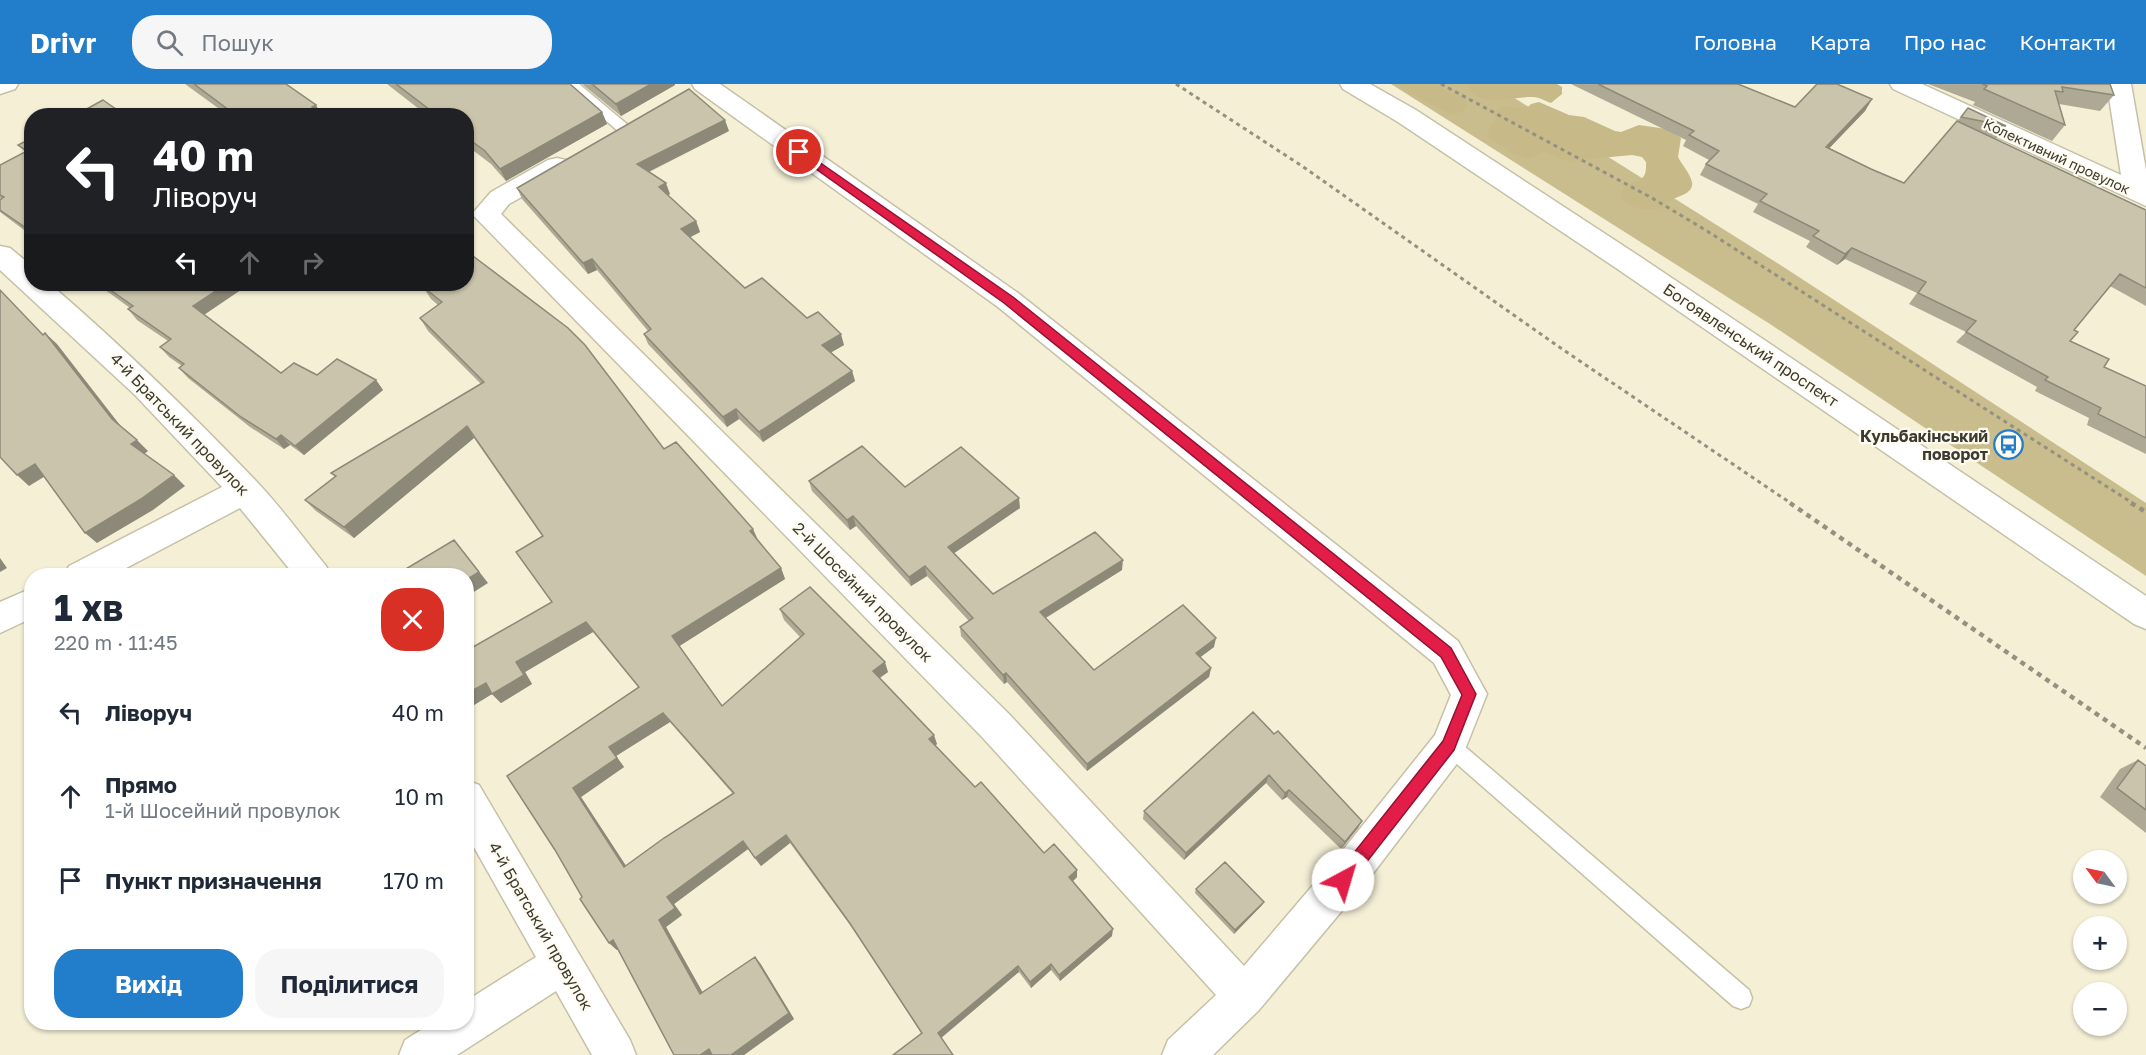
<!DOCTYPE html>
<html lang="uk">
<head>
<meta charset="utf-8">
<style>
  :root { --surface:#fff; --page:#f6f6f7; --text:#1f2937; --muted:#747a83; --accent:#227dca }
  body { margin:0; font-family:"Golos Text",sans-serif; background:var(--page); color:var(--text); height:100vh; display:flex; flex-direction:column; font-size:22px; white-space:nowrap }
  * { box-sizing:border-box; margin:0 }
  p { font-size:20px; color:var(--muted) }
  .icon { flex:none; width:33px; height:33px; fill:none; stroke:currentColor; stroke-width:2; stroke-linecap:round; stroke-linejoin:round }
  .map { position:relative; flex:1; overflow:hidden }
  .panel { position:absolute; left:24px; top:484px; width:450px; height:462px; display:flex; flex-direction:column; background:var(--surface); border-radius:24px; box-shadow:0 2px 4px #0004 }
  .panel>* { flex:none }
  .banner { position:absolute; left:24px; top:24px; width:450px; height:183px; border-radius:24px; box-shadow:0 2px 4px #0004; background:#202124; color:#fff; overflow:hidden }
  .needle { width:39px; rotate:303deg }
  .fabs { position:absolute; left:2073px; top:766px; display:grid; gap:12px }
  .fabs a { display:grid; place-items:center; width:54px; height:54px; border-radius:50%; background:var(--surface); box-shadow:0 2px 4px #0004; font-size:30px }
  .pin { position:absolute; display:grid; place-items:center; width:51px; height:51px; color:#fff; margin:-26px; border:3px solid #fff; border-radius:50%; box-shadow:0 2px 6px #0007 }
  .me { position:absolute; width:66px; margin:-33px; rotate:39deg; stroke-linejoin:round; filter:drop-shadow(0 0 4px #0008) }
  .turn { display:flex; align-items:center; gap:21px; height:126px; padding:0 30px; font-size:27px }
  .turn .icon { width:78px; height:78px; stroke-width:2.5 }
  .turn b { display:block; font-size:42px; line-height:51px }
  .lanes { display:flex; align-items:center; height:57px; padding:0 30px; background:#0003; justify-content:center; gap:30px; direction:ltr }
  .lanes .off { opacity:.35 }
  .round { display:grid; place-items:center; flex:none; width:63px; height:63px; border-radius:24px; background:var(--page) }
  .overview { display:flex; align-items:center; justify-content:space-between; height:102px; padding:0 30px }
  h1 { font-size:36px; font-weight:700; line-height:45px }
  .action { display:flex; gap:12px; margin-top:auto; padding:12px 30px }
  .action a { flex:1; height:69px; border-radius:24px; background:var(--accent); color:#fff; font-size:24px; font-weight:700; line-height:69px; text-align:center }
  .action a+a { background:var(--page); color:var(--text) }
  ul { padding:0; list-style:none }
  li { display:flex; align-items:center; gap:18px; height:84px; padding:0 30px }
  li div { flex:1 }
  li b { display:block; font-size:22px }
  li em { font-style:normal }
  header { display:flex; align-items:center; gap:36px; box-sizing:border-box; height:84px; padding:0 30px; background:var(--accent); color:#fff }
  header strong { font-size:28px }
  nav { display:flex; gap:33px; margin-inline-start:auto; font-size:21px }
  .search { width:420px; height:54px; background:var(--page); display:flex; align-items:center; gap:15px; box-sizing:border-box; padding:0 21px; border-radius:24px; color:var(--muted); font-size:22px }
  .map>svg:first-child { display:block }
  .green { fill:#c9bd8d }
  .forest { fill:#c7ba88 }
  .lines { fill:none; stroke-linecap:round; stroke-linejoin:round }
  .lane-casing { stroke:#c6c0a7; stroke-width:3 }
  .street-casing { stroke:#c6c0a7; stroke-width:3 }
  .secondary-casing { stroke:#c6c0a7; stroke-width:3 }
  .path-far1 { stroke:#959180; stroke-width:3; stroke-dasharray:4 4; stroke-linecap:butt }
  .path { stroke:#959180; stroke-width:4.5; stroke-dasharray:5 5; stroke-linecap:butt }
  .lane { fill:#fff; fill-rule:evenodd }
  .street { fill:#fff; fill-rule:evenodd }
  .secondary { fill:#fff; fill-rule:evenodd }
  .wall { fill:#aea994; fill-rule:evenodd }
  .shaded-wall { fill:#8d8978 }
  .building { fill:#cac4ac; stroke:#8d8978; stroke-width:1.5; fill-rule:evenodd }
  .route { fill:#e11d48; stroke:#92132f; stroke-width:1.5 }
  .labels { text-anchor:middle; dominant-baseline:central; stroke-width:4.5; stroke-linejoin:round; paint-order:stroke }
  .far-street-label { font-size:14px; fill:#3d3b31; stroke:#fefcf1 }
  .street-label { font-size:16px; fill:#3d3b31; stroke:#fefcf1 }
  .poi-label { font-size:16px; font-weight:bold; fill:#3d3b31; stroke:#fefcf1; text-anchor:end }
</style>
</head>
<body>
<header>
<strong>Drivr</strong>
<div class="search"><svg class="icon" aria-label="search" viewBox="0 0 24 24"><circle cx="10" cy="10" r="6"/><path d="M15 15l6 6"/></svg>Пошук</div>
<nav><a>Головна</a><a>Карта</a><a>Про нас</a><a>Контакти</a></nav>
</header>
<div class="map">
<svg width="2146" height="971" viewBox="0 0 2146 971">
  <rect width="100%" height="100%" fill="#f4efd5"/>
  <path class="green" d="M1391,0H1492L1782,182L2146,419V492L1770,240Z"/>
  <path class="forest" d="M1398,0H1439L1446,7L1464,13L1467,21L1462,28L1451,31L1404,6Z
    M1467,0H1557L1562,3V10L1551,19C1545,17 1539,13 1533,13C1511,12 1478,27 1467,0Z
    M1539,18L1569,31L1584,33L1615,47L1621,48L1639,41L1667,45L1681,54L1678,73C1682,81 1690,89 1692,98C1694,109 1679,112 1673,115C1668,117 1668,122 1662,124C1649,129 1627,124 1620,112L1624,103C1639,94 1647,99 1646,78L1642,73L1632,71L1567,77L1544,68L1529,75L1516,71L1489,53L1488,47L1496,35L1494,29L1500,23L1527,24L1531,20Z"/>
  <g class="lines">
    <defs>
      <path id="lane" d="M564,0H579L628,41L630,44L628,47H618Z
        M1449,652L1456,655L1749,906L1752,914L1749,922L1741,925L1733,922L1442,667L1439,661L1442,655Z"/>
      <path id="street" d="M692,0H720L1018,209L1458,557L1487,610L1462,673L1371,792L1259,926L1213,971H1162L1168,956L1216,911L983,654L472,130L491,108L548,76L557,74L566,76L570,82L566,88L509,120L501,130L1009,630L1244,882L1343,766L1435,651L1451,611L1434,579L998,223L695,5Z
        M1890,0H1922L2121,91L2107,0H2131L2146,86V122L1893,5Z
        M0,162L10,164L32,182V200H50C122,262 190,328 256,397C281,423 303,454 326,482L331,492H295L240,424L111,492H64L69,482L222,403L135,311L0,186Z
        M32,504V534L0,549V518Z
        M466,696L479,701L630,956L636,971H592L556,907L457,971H399L405,956L432,939H466V917L536,873L466,749Z"/>
      <path id="secondary" d="M0,0H18L15,5L0,10Z
        M1340,0H1370L1416,26L1639,172L2146,512V545L2134,540L1619,186L1398,38L1343,5Z"/>
    </defs>
    <use href="#lane" class="lane-casing"/>
    <use href="#street" class="street-casing"/>
    <use href="#secondary" class="secondary-casing"/>
    <path class="path-far1" d="M1176,0L1302,82L1562,265L1792,420
      M1441,0L1652,114L1707,147L2134,420"/>
    <path class="path" d="M1790,419L2146,664
      M2131,419L2146,428"/>
    <use href="#lane" class="lane"/>
    <use href="#street" class="street"/>
    <use href="#secondary" class="secondary"/>
  </g>
  <path class="wall" d="M185,0H286L325,32H229Z
    M387,0H570L602,28L607,40L506,97L491,80L466,61V32H428Z
    M582,0H675V1L621,32Z
    M1571,0H1738L1795,23L1872,15L1865,27L1829,64L1871,85L1904,99L1961,33L2006,42L1996,55L2146,126V222L2110,202L2074,246L2070,257L2104,283L2146,302V370L2087,341L2089,334L2035,307L2037,303L1956,258L1966,248L1909,220L1917,209L1845,175L1837,181L1806,163L1810,157L1753,128L1758,120L1700,91L1706,80L1709,76L1683,62L1686,56Z
    M1928,0H2110L2114,11L2100,27L2059,20L2065,41L2052,57L1973,21L1975,18Z
    M729,47L649,88L670,110L668,111L696,137L700,148L690,153L745,204L807,234L844,261L831,268L852,287L855,297L763,358L739,335L727,343L648,260L644,250L648,247L597,186L588,190L522,115L517,104Z
    M32,54V152L0,128V116L1,115L0,114V81L25,68L18,61Z
    M97,200H247L248,201L204,231L281,289L376,296L383,306L304,371L290,361L284,365L250,343L188,294L179,284L182,282L169,273L160,263L168,257L137,236L128,225L130,224Z
    M423,203L664,365L757,456L781,484L785,495L679,562L722,622L800,553L784,536L780,525L888,588L880,594L937,660L935,662L975,703L1044,769L1077,793L1072,798L1112,852L1060,897L1051,886L1031,904L1019,888L921,949L853,845L790,759L761,782L748,765L674,820L682,831L666,843L702,909L760,879L794,935L744,971L618,865L617,866L609,859L555,766L507,692L638,603L593,548L525,588L532,600L501,619L492,610L474,621L552,518L542,452L474,354L354,454L316,427L305,416L335,392L331,389L481,300L428,247L420,234L438,221L431,215ZM670,638L733,710L626,782L581,713L624,683L616,672Z
    M809,397L905,403L1020,424L954,469L993,510L1122,486L1046,534L1094,586L1214,563L1200,573L1211,584L1209,593L1087,687L1007,598L1004,600L961,552L960,543L969,537L927,492L911,502L856,442L850,446L812,407Z
    M1253,628L1358,744L1341,765L1287,713L1282,716L1266,699L1184,776L1143,735L1144,727Z
    M2138,676L2146,682V749L2100,713L2120,685Z
    M1196,805L1262,821L1234,850L1195,809Z"/>
  <path class="shaded-wall" d="M651,0H675V1L621,32L616,20Z
    M1872,15L1865,27L1819,75L1826,63Z
    M316,21L322,32L312,23Z
    M602,28L607,40L506,97L500,85Z
    M725,36L729,47L642,91L637,80Z
    M666,99L670,110L663,114L659,103Z
    M696,137L700,148L685,156L681,145Z
    M1852,164L1845,175L1837,181L1845,170Z
    M592,175L597,186L588,190L583,179Z
    M226,200H247L248,201L202,232L193,222Z
    M45,249L57,260L123,345L112,335Z
    M841,250L844,261L825,272L822,261Z
    M852,287L855,297L763,358L759,348Z
    M376,296L383,306L304,371L295,362Z
    M736,325L739,335L727,343L723,333Z
    M467,342L474,354L354,454L344,443Z
    M281,351L290,361L284,365L276,355Z
    M137,356L148,367L143,371L131,360Z
    M35,380L47,391L29,402L17,391Z
    M174,391L185,402L153,426L97,459L85,449Z
    M1019,414L1020,424L950,472L948,463Z
    M853,432L856,442L850,446L847,436Z
    M753,445L758,456L750,447Z
    M463,467L488,499L466,513V496Z
    M0,474L7,484L0,488Z
    M1123,476L1122,486L1040,537V528Z
    M925,482L927,492L911,502L909,493Z
    M781,484L785,495L678,563L672,552Z
    M586,538L593,548L525,588L532,600L501,619L492,610L474,621L466,613V610L516,578Z
    M1216,554L1214,563L1194,578L1196,569Z
    M885,578L888,588L876,596L873,587Z
    M1211,584L1209,593L1087,687V680Z
    M1006,589L1007,598L1004,600L1003,591Z
    M663,629L670,638L616,672L624,683L581,713L632,791L624,783L573,704L609,663Z
    M934,651L937,660L931,665L929,655Z
    M1269,691L1266,699L1184,776L1186,769Z
    M1289,706L1287,713L1282,716L1285,709Z
    M1362,737L1358,744L1341,765L1345,758Z
    M786,751L790,759L761,782L755,774Z
    M743,757L748,765L674,820L682,831L666,843L707,916L700,910L659,836L667,813Z
    M1077,786V793L1069,801V793Z
    M1264,818L1262,821L1234,850L1235,846Z
    M1113,845L1112,852L1060,897L1059,891Z
    M613,856L621,863L617,866L609,859Z
    M755,873L760,879L794,935L744,971H731Z
    M1051,880V886L1031,904L1030,898Z
    M1018,882L1019,888L940,955L938,949Z
    M709,965L714,971H700Z"/>
  <path class="building" d="M194,0H286L316,21L312,23L325,32H237Z
    M396,0H570L602,28L500,85L485,67L466,53V32H438Z
    M592,0H651L616,20Z
    M1598,0H1738L1795,23L1817,0H1837L1872,15L1826,63L1871,85L1904,99L1957,37L2146,126V204L2120,190L2074,246L2078,248L2070,257L2109,275L2104,283L2146,302V354L2098,330L2101,324L2045,296L2048,293L1966,248L1976,237L1918,209L1926,198L1852,164L1845,170L1813,152L1819,147L1760,117L1767,110L1706,80L1719,67L1689,51L1694,47Z
    M1982,0H2110L2114,11L2062,3L2063,8L2055,7L2065,41L1984,5L1987,2Z
    M689,5L725,36L637,80L666,99L659,103L696,137L681,145L745,204L762,194L807,234L818,228L841,250L822,261L852,287L759,348L736,325L723,333L644,250L651,245L592,175L583,179L517,104Z
    M103,16L126,32H74Z
    M1968,24L2006,42L1961,33Z
    M32,54V148L0,126V116L4,113L0,111V81L27,67L18,61Z
    M473,172L568,244L585,261L664,365L676,358L753,445L750,447L781,484L672,552L722,622L804,550L780,525L810,503L885,578L873,587L934,651L929,655L975,703L981,698L1044,769L1054,760L1077,786L1069,793L1113,845L1059,891L1051,880L1030,898L1018,882L938,949L953,971H893L922,949L849,838L786,751L755,774L743,757L667,813L675,824L659,836L700,910L755,873L789,929L731,971H712L709,965L700,971H674L613,856L609,859L580,815L582,813L555,766L507,692L639,603L586,538L516,578L524,591L492,610L486,599L466,610V567L552,518L516,468L543,452L467,342L344,443L305,416L336,392L331,389L484,298L420,234L442,218L423,203L428,200H466V176ZM663,629L734,709L664,754L624,783L573,704L617,674L609,663Z
    M102,200H226L193,222L281,289L294,279L317,291L337,275L376,296L295,362L281,351L276,355L241,333L179,284L184,280L160,263L171,255L128,225L133,222Z
    M0,206L43,251L45,249L112,335L137,356L131,360L174,391L141,415L85,449L35,380L17,391L0,373Z
    M862,362L905,403L961,363L1019,414L948,463L993,510L1095,448L1123,476L1040,528L1094,586L1183,521L1216,554L1196,569L1211,584L1087,680L1006,589L1003,591L960,543L973,534L925,482L909,493L853,432L847,436L809,397Z
    M454,456L479,488L466,496V492H394Z
    M1253,628L1274,650L1278,647L1362,737L1345,758L1289,706L1285,709L1269,691L1186,769L1144,727Z
    M2138,676L2146,682V726L2117,704Z
    M1225,778L1264,818L1235,846L1196,805Z"/>
  <path class="route" d="M799,64L1013,213L1451,564L1476,610L1454,666L1348,802L1343,804L1337,802L1335,796L1337,790L1443,657L1462,611L1441,573L1004,219L795,70L794,68Z"/>
  <defs>
    <symbol id="bus-ring" viewBox="-11 -11 22 22"><circle r="9.5" fill="#fefcf1" stroke="#227dca" stroke-width="1.5"/><path d="M-5-6H5V4H4V6H2V4H-2V6H-4V4H-5ZM-3.5-4V0h7V-4ZM-3.5 1.2v1.5H-2V1.2ZM2 1.2v1.5H3.5V1.2Z" fill="#227dca"/></symbol>
  </defs>
  <g fill-rule="evenodd">
    <use href="#bus-ring" x="1992" y="344" width="33" height="33"/>
  </g>
  <g class="labels">
    <g class="far-street-label">
      <text transform="translate(2057 72) rotate(25)">Колективний провулок</text>
    </g>
    <g class="street-label">
      <text transform="translate(1751 261) rotate(34)">Богоявленський проспект</text>
      <text transform="translate(180 340) rotate(46)">4-й Братський провулок</text>
      <text transform="translate(863 508) rotate(45)">2-й Шосейний провулок</text>
      <text transform="translate(541 842) rotate(60)">4-й Братський провулок</text>
    </g>
    <g class="poi-label">
      <text x="1988" y="352">Кульбакінський<tspan x="1988" dy="18">поворот</tspan></text>
    </g>
  </g>
</svg>
<div class="fabs">
<a><svg class="needle" viewBox="-14 -14 28 28"><path d="M0-13l5 13h-10z" fill="#e53935"/><path d="M0 13l5-13h-10z" fill="#747a83"/></svg></a>
<a>+</a>
<a>−</a>
</div>
<div class="pin" style="left:799px;top:68px;background:#d93025"><svg class="icon" aria-label="arrive" viewBox="0 0 24 24"><path d="M6 21V4h12l-3 4 3 4H6"/></svg></div>
<svg class="me" style="left:1343px;top:796px" viewBox="-20 -20 40 40"><circle r="19" fill="#fff"/><path d="M0-13L10 11 0 6-10 11z" fill="#e11d48"/></svg>
<div class="banner">
<div class="turn"><svg class="icon" aria-label="left" viewBox="0 0 24 24"><path d="M17 20v-9H6M10 6l-5 5 5 5"/></svg><div><b>40 m</b>Ліворуч</div></div>
<div class="lanes"><svg class="icon" aria-label="left" viewBox="0 0 24 24"><path d="M17 20v-9H6M10 6l-5 5 5 5"/></svg><svg class="icon off" aria-label="ahead" viewBox="0 0 24 24"><path d="M12 20V5M6 11l6-6 6 6"/></svg><svg class="icon off" aria-label="right" viewBox="0 0 24 24"><path d="M7 20v-9h11M14 6l5 5-5 5"/></svg></div>
</div>
<section class="panel">
<div class="overview"><div><h1>1 хв</h1><p>220 m · 11:45</p></div><a class="round" style="background:#d93025;color:#fff"><svg class="icon" aria-label="close" viewBox="0 0 24 24"><path d="M6 6l12 12M18 6L6 18"/></svg></a></div>
<ul>
<li><svg class="icon" aria-label="left" viewBox="0 0 24 24"><path d="M17 20v-9H6M10 6l-5 5 5 5"/></svg><div><b>Ліворуч</b></div><em>40 m</em></li>
<li><svg class="icon" aria-label="ahead" viewBox="0 0 24 24"><path d="M12 20V5M6 11l6-6 6 6"/></svg><div><b>Прямо</b><p>1-й Шосейний провулок</p></div><em>10 m</em></li>
<li><svg class="icon" aria-label="arrive" viewBox="0 0 24 24"><path d="M6 21V4h12l-3 4 3 4H6"/></svg><div><b>Пункт призначення</b></div><em>170 m</em></li>
</ul>
<div class="action"><a>Вихід</a><a>Поділитися</a></div>
</section>
</div>
</body>
</html>
